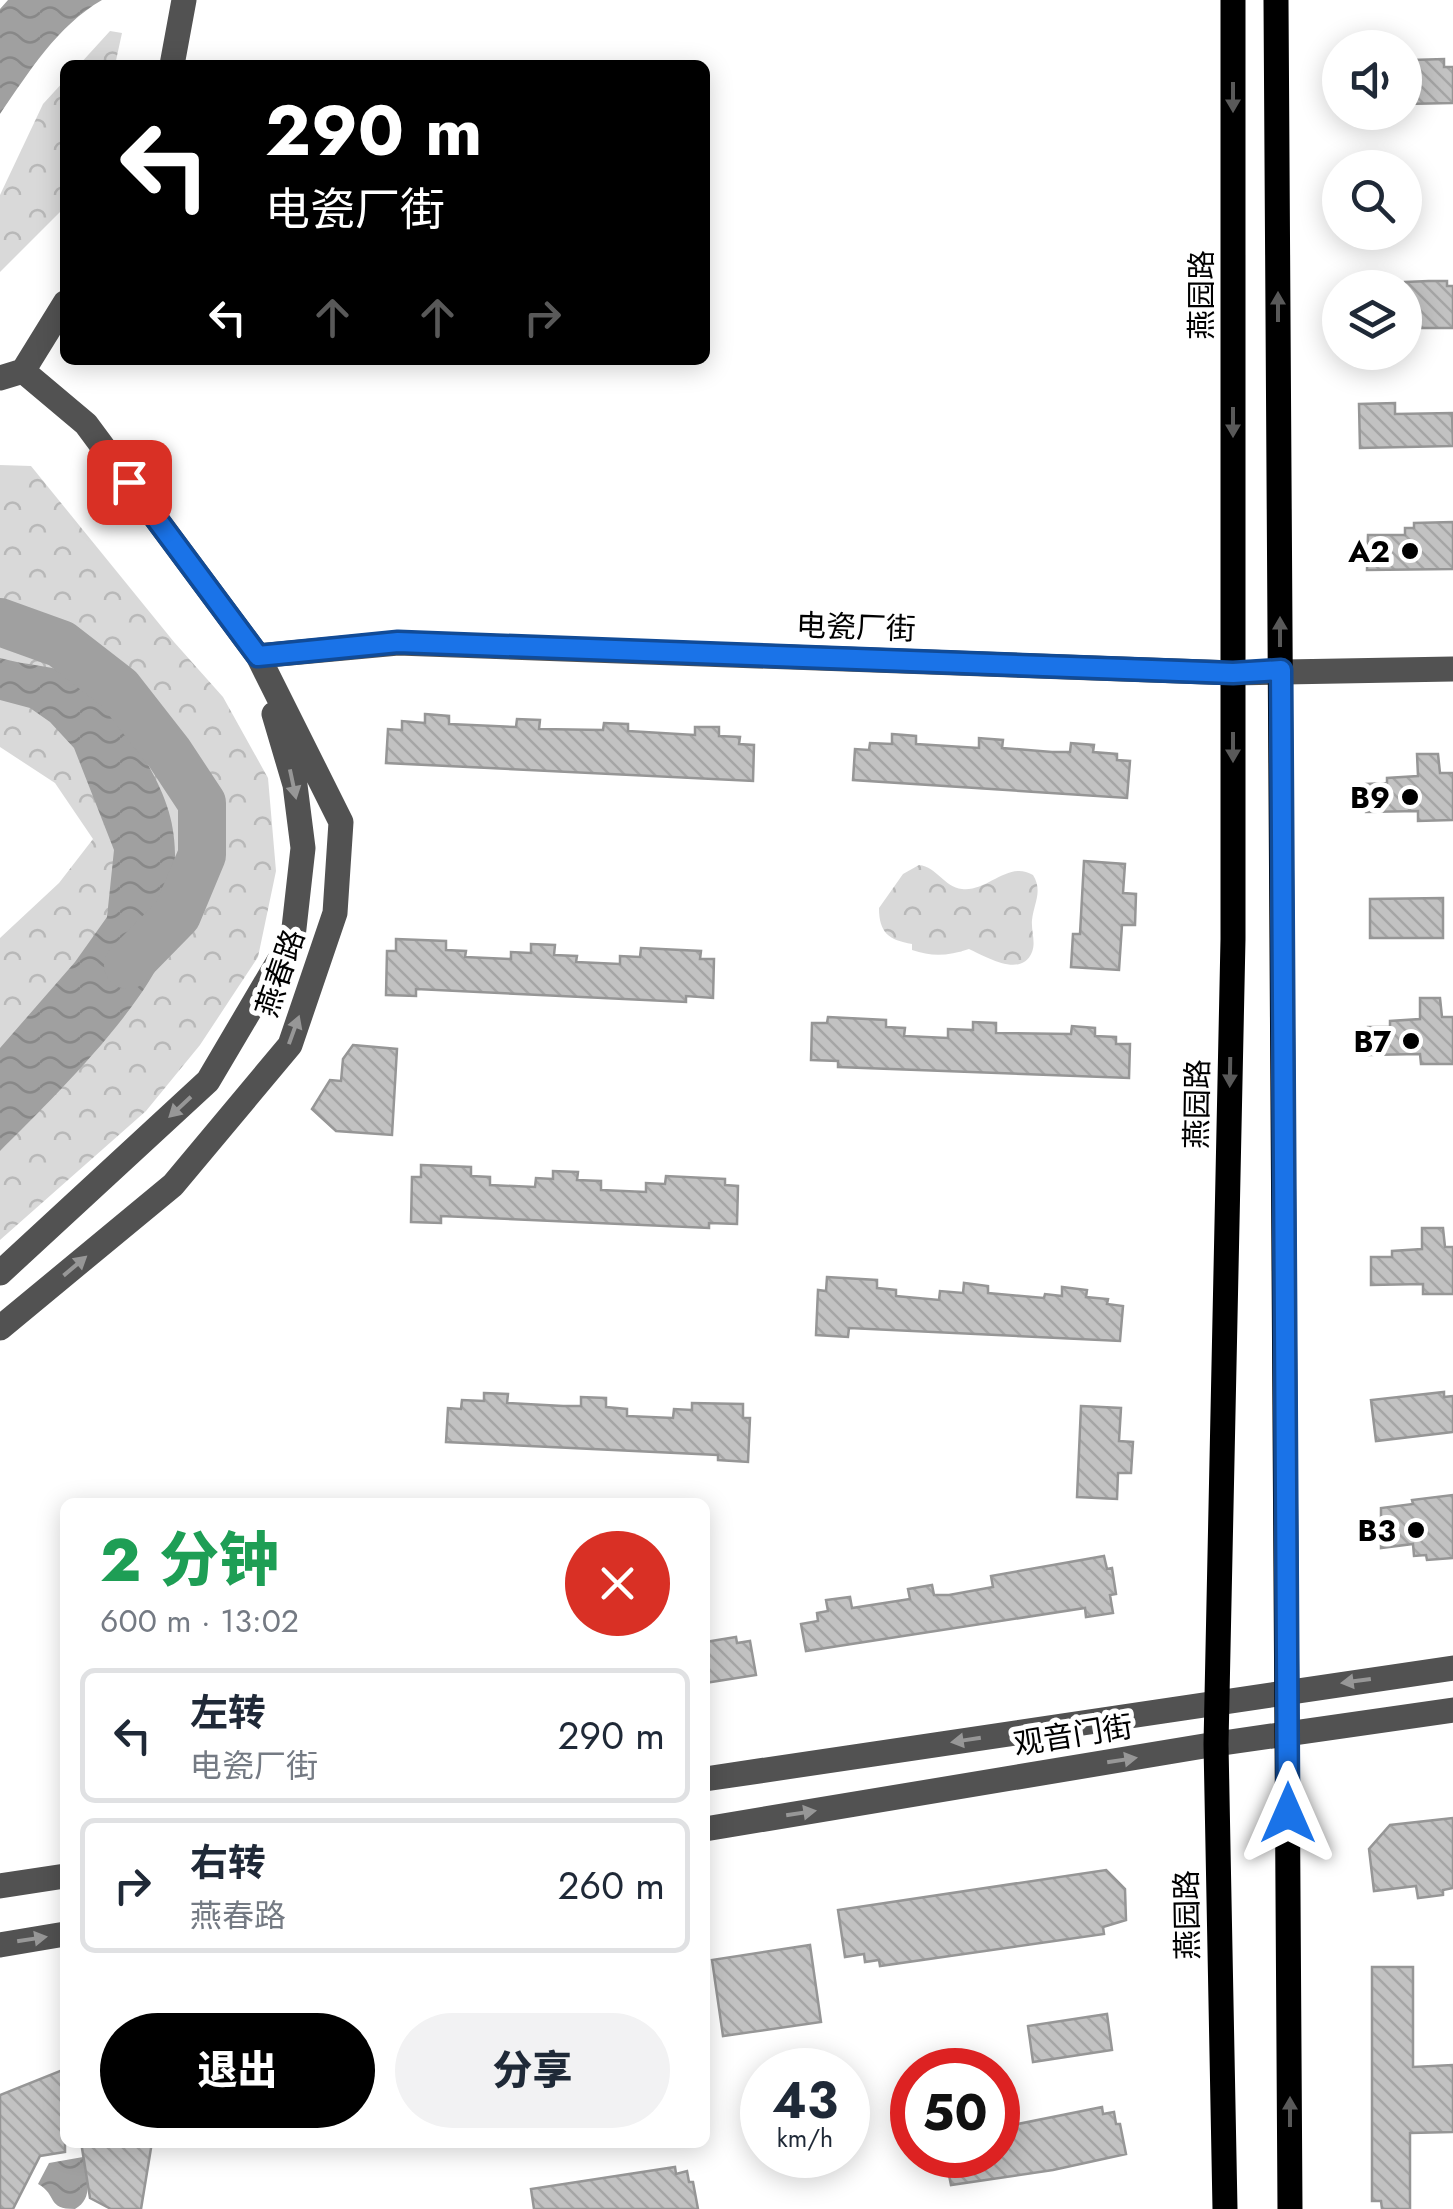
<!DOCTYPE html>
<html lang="zh">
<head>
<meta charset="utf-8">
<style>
  :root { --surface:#fff; --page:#f2f2f3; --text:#1f2937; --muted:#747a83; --line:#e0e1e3; --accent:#000 }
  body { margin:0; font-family:Jost,"Noto Sans SC",sans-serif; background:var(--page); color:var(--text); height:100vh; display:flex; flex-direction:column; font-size:38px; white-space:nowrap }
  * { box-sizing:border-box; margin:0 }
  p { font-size:32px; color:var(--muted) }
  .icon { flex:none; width:55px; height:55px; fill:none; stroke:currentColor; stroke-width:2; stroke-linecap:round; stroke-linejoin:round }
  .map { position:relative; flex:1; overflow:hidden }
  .panel { position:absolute; left:60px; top:1498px; width:650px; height:650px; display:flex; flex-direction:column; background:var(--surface); border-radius:15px; box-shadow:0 5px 25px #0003 }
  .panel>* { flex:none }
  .hud { position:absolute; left:60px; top:60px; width:650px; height:305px; border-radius:15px; box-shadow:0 5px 25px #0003; background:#000; color:#fff; overflow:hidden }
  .controls { position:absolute; left:1322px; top:30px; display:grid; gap:20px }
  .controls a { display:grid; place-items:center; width:100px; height:100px; border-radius:50%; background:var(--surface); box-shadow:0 5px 25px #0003; font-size:50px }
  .speed { position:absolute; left:740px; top:2048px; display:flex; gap:20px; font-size:50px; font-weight:700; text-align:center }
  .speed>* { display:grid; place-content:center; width:130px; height:130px; border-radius:50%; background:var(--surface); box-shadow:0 5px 25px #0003; line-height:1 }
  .speed small { font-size:25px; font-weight:400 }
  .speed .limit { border:15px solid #d22; background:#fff; color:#111 }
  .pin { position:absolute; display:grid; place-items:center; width:85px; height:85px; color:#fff; margin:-42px; border-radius:20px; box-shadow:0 5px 15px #0006 }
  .me { position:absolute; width:110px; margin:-55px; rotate:0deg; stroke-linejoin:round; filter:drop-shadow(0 0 8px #0008) }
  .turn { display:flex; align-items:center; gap:35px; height:210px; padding:0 40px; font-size:45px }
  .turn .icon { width:130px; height:130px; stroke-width:2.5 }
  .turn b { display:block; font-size:70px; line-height:85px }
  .lanes { display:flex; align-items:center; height:95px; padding:0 40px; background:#0003; justify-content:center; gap:50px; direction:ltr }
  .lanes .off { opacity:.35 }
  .round { display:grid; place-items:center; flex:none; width:105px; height:105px; border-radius:52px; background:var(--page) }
  .headline { display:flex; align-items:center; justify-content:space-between; height:170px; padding:0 40px }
  h1 { font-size:60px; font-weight:800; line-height:75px; color:#1e9e55 }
  .action { display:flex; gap:20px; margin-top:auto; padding:20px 40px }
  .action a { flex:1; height:115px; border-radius:60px; background:var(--accent); color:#fff; font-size:40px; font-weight:800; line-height:115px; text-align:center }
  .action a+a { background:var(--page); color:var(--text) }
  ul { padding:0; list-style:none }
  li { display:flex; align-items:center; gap:30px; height:135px; margin:0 20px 15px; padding:0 20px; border:5px solid var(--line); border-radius:15px }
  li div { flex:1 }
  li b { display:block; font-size:38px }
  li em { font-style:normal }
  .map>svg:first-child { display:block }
  .forest { fill:url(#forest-crowns) }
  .water { fill:url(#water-waves) }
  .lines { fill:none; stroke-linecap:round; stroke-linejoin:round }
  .river { stroke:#a0a0a0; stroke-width:48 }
  .building { fill:url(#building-back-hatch); stroke:#969696; stroke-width:2.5 }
  .minor { stroke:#525252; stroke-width:25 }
  .major { stroke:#000; stroke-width:25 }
  .oneway { fill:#595959 }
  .oneway2 { fill:#979797 }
  .route-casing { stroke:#114b97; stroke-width:25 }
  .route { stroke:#1a73e8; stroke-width:18 }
  .poi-dot { fill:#000; stroke:#fff; stroke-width:4 }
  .labels { text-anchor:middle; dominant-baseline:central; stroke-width:10; stroke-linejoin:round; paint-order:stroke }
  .street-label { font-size:30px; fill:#000; stroke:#fff }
  .poi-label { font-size:30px; font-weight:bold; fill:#000; stroke:#fff; text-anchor:end }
</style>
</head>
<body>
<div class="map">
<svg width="1453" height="2209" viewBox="0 0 1453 2209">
  <defs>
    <pattern id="forest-crowns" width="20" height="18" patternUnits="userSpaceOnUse" patternTransform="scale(2.5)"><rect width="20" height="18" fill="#d9d9d9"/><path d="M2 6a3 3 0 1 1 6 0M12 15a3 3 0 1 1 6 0" fill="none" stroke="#b8b8b8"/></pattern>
    <pattern id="water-waves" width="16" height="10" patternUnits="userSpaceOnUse" patternTransform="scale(2.5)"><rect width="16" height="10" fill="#a0a0a0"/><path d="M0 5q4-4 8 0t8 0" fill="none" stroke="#888"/></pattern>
    <pattern id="building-back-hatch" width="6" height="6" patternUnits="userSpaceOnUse" patternTransform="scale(2.5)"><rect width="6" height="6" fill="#c2c2c2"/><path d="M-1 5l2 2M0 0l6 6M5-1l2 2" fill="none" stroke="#a5a5a5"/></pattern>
  </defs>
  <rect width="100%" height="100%" fill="#fff"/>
  <path class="forest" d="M110,31L122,33L115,65H79Z
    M65,80V207L0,272V195L43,104Z
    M0,465L31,466L174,642L223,697L268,778L276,871L258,957L200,1045L146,1111L0,1240V938L59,883L93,839L55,783L0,747Z
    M919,865C937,867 944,887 962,889C988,892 1008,860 1033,875C1043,891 1034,903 1032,920C1031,931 1036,942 1032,952C1021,979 985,956 969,949C948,956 932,957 912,950V944C889,940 879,933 879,908L903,874Z"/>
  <path class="water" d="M8,0H102C57,26 29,72 0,114V9Z
    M0,658C27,666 55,665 81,677C111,690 126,727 142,754C174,809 179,835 173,899C172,911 173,925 170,937C152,1002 49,1102 0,1151V1048L75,962L107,917L114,850L74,748L50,722L30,708L0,700Z
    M83,2157C86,2176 95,2198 75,2209C46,2209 58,2195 38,2184L49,2163Z"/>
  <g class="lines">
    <path class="river" d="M0,622L61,644L119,689L169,753L202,803V855L177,915L128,965"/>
  </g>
  <path class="building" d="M1444,59V67H1453V103L1405,104V68L1412,67V60Z
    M1429,281H1447V286H1453V328H1405V282Z
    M1395,403V414L1452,413L1453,446L1360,448L1359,404Z
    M1453,522V569L1367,570L1368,535H1405V528H1414V523Z
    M425,714L449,716V724L494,726L516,727L517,719L540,720L539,729L603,730L604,723L628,724V731L695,735V727H719V736L740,737L739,744L754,745L753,781L386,763L388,729L402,730V721L425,723Z
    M892,734L916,736V744L979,748V738L1003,740L1002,748L1052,752H1070L1071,743L1094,745L1093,752L1117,754V760L1130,761L1127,798L853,780L855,749L869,750L870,743L892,744Z
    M1417,754H1438L1440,773H1453V820L1418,821V811L1366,812V784L1387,783V778L1418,776Z
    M1084,861L1125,864L1123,893L1136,894L1135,925H1122L1119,970L1071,967L1073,934H1080Z
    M1443,898V938H1370V899Z
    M396,939L446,941V950L466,951L465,957L511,959V952L531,953V944L555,945L554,955L577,956L576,962L620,964V956L640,957L641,948L701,951L700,959H714L713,998L686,996V1002L416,989V996L386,995L387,951H396Z
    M1420,998H1440L1442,1017H1453V1064H1421L1420,1054L1369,1055L1368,1027H1390V1021L1420,1019Z
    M828,1017L886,1020V1027L905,1028L904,1036L948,1038V1029L973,1030V1022L996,1023V1033L1071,1034L1072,1026L1095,1028V1036L1116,1037V1044H1130L1129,1078L838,1067V1061L811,1060L812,1023H827Z
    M353,1045L397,1049L392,1135L336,1131L312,1109L330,1080L341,1081L343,1059Z
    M421,1165L471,1167V1176L490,1177V1185L535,1187L536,1178L553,1179V1171L578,1172L577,1180L601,1181V1190L646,1192V1183L665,1184L666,1176L725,1179V1185L738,1186L737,1224L709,1223V1228L441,1216V1223L411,1222L412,1177H421Z
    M1422,1228H1443L1445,1247H1453V1294H1423V1284L1371,1285V1257H1392V1251L1422,1249Z
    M827,1277L877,1280V1288L896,1290V1296L939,1300L940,1291L963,1293L964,1283L988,1286V1293L1044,1298L1045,1294L1062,1296V1287L1087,1290L1086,1297L1108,1299L1107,1304L1123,1306L1120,1341L849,1328L848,1337L816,1335L818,1290L826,1291Z
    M1444,1392V1397L1453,1396V1432L1376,1441L1371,1400Z
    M484,1393L508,1394L507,1403L563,1406H581V1397L606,1398V1407L627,1409V1416L673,1418L674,1409L692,1410V1403L743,1404V1418H750L748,1462L718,1460V1455L446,1442L448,1408L461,1409L462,1400L484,1401Z
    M1081,1406L1121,1408L1119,1441L1133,1442L1131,1473H1118L1117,1499L1077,1497Z
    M1453,1495V1558L1427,1560L1426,1555L1414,1556L1413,1544L1381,1548V1508L1413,1504L1412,1500Z
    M1104,1556L1107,1569L1112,1568L1116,1594L1110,1595L1113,1613L1086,1617L1085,1608L806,1651L801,1624L818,1621L817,1613L828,1611L826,1600L850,1597L852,1608L910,1599L908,1589L932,1585L934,1595H949L993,1587L991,1576Z
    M736,1637L737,1643L750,1641L756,1675L705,1683V1642Z
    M1453,1818V1888L1443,1890V1895L1418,1898L1416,1886L1374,1891L1369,1849L1390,1825Z
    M1106,1870L1125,1889L1126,1920L1103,1927L1104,1934L880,1966L879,1960L865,1962L864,1954L845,1957L838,1910Z
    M810,1945L821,2022L723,2036L712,1960Z
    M1372,1967H1413V2067L1453,2065V2132L1410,2133V2209H1382L1381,2201H1372Z
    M1107,2014L1112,2050L1033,2062L1028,2026Z
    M65,2069V2152L40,2156L13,2209H0V2095Z
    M1102,2107L1103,2114L1114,2112L1116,2124H1120L1126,2154L1053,2170L951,2185L945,2155H998V2128Z
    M81,2142H152L141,2209H111L90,2198Z
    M675,2167L676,2174L687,2171L689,2182H693L698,2209H534L531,2189Z"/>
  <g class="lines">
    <path class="minor" d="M172,65L184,0
      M0,378L23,371L65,303
      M258,656L398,643L1233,673L1453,669
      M0,1273L208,1081L293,937L303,848L295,785L274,714
      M0,1328L173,1185L290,1045L335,913L341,822L258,656L86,424L23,371
      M705,1779L1453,1668
      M705,1829L1216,1744L1453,1710
      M0,1886L65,1876
      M0,1945L65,1934"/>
    <path class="major" d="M1276,0L1290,2209
      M1225,2209L1216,1744L1233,939V0"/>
  </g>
  <defs><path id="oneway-solid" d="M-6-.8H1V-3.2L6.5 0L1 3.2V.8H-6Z" transform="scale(2.5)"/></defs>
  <g class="oneway">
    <use href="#oneway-solid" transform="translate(1233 97) rotate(90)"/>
    <use href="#oneway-solid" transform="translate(1278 307) rotate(-90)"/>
    <use href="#oneway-solid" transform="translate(1233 422) rotate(90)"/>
    <use href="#oneway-solid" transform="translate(1280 632) rotate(-90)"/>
    <use href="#oneway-solid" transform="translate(1233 747) rotate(90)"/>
    <use href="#oneway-solid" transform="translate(1230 1072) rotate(91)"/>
    <use href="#oneway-solid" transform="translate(1290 2112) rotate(-90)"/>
  </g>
  <g class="oneway2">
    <use href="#oneway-solid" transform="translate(293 784) rotate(78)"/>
    <use href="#oneway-solid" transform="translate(294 1030) rotate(-70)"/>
    <use href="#oneway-solid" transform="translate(180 1107) rotate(137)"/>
    <use href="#oneway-solid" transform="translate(75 1266) rotate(-40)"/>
    <use href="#oneway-solid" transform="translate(1356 1681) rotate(172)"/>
    <use href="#oneway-solid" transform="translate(966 1740) rotate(171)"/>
    <use href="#oneway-solid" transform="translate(1122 1760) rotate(-9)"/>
    <use href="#oneway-solid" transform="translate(801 1813) rotate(-9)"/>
    <use href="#oneway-solid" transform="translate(32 1939) rotate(-9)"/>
  </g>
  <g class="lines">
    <defs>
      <path id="route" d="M129,482L258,656L398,642L1233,673L1281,670L1288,1813"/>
    </defs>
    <use href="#route" class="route-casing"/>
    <use href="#route" class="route"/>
  </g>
  <g class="poi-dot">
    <circle cx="1410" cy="551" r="10"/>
    <circle cx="1410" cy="797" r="10"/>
    <circle cx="1411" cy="1041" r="10"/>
    <circle cx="1416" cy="1530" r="10"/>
  </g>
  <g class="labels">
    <g class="street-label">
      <text transform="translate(1201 295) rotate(-90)">燕园路</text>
      <text transform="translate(856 627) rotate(2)">电瓷厂街</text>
      <text transform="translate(280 973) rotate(-71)">燕春路</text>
      <text transform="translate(1197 1104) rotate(-89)">燕园路</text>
      <text transform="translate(1073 1735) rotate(-9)">观音门街</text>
      <text transform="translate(1187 1915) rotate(-91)">燕园路</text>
    </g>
    <g class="poi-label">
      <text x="1390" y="551">A2</text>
      <text x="1390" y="797">B9</text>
      <text x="1391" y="1041">B7</text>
      <text x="1396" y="1530">B3</text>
    </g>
  </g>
</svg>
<div class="controls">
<a><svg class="icon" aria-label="sound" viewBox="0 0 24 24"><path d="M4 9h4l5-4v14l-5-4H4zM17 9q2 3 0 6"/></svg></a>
<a><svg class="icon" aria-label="search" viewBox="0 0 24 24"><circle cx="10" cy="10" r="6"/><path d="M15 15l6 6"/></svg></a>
<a><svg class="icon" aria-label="layers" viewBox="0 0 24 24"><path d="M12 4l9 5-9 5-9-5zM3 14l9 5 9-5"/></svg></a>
</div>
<div class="speed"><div>43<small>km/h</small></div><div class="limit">50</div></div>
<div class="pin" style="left:129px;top:482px;background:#d93025"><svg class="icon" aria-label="arrive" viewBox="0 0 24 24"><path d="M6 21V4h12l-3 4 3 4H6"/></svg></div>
<svg class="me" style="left:1288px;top:1813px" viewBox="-20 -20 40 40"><path d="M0-17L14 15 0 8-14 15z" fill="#1a73e8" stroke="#fff" stroke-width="4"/></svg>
<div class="hud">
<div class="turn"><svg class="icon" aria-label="left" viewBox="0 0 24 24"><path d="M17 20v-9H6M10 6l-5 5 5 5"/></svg><div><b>290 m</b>电瓷厂街</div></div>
<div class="lanes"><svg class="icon" aria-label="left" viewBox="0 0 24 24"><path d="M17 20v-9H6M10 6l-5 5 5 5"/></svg><svg class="icon off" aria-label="ahead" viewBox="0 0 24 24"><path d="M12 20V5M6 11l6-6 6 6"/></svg><svg class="icon off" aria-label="ahead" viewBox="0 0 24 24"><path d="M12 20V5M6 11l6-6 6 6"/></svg><svg class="icon off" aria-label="right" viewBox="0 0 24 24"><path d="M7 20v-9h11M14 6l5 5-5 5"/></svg></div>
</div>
<section class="panel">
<div class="headline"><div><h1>2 分钟</h1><p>600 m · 13:02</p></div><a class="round" style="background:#d93025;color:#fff"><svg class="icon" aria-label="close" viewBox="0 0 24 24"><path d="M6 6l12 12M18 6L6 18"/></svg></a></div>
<ul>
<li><svg class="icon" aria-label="left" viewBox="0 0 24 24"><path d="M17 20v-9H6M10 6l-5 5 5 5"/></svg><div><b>左转</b><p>电瓷厂街</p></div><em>290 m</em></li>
<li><svg class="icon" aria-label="right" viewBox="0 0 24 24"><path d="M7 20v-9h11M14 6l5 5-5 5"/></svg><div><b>右转</b><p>燕春路</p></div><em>260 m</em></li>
</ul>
<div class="action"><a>退出</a><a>分享</a></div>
</section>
</div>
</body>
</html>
